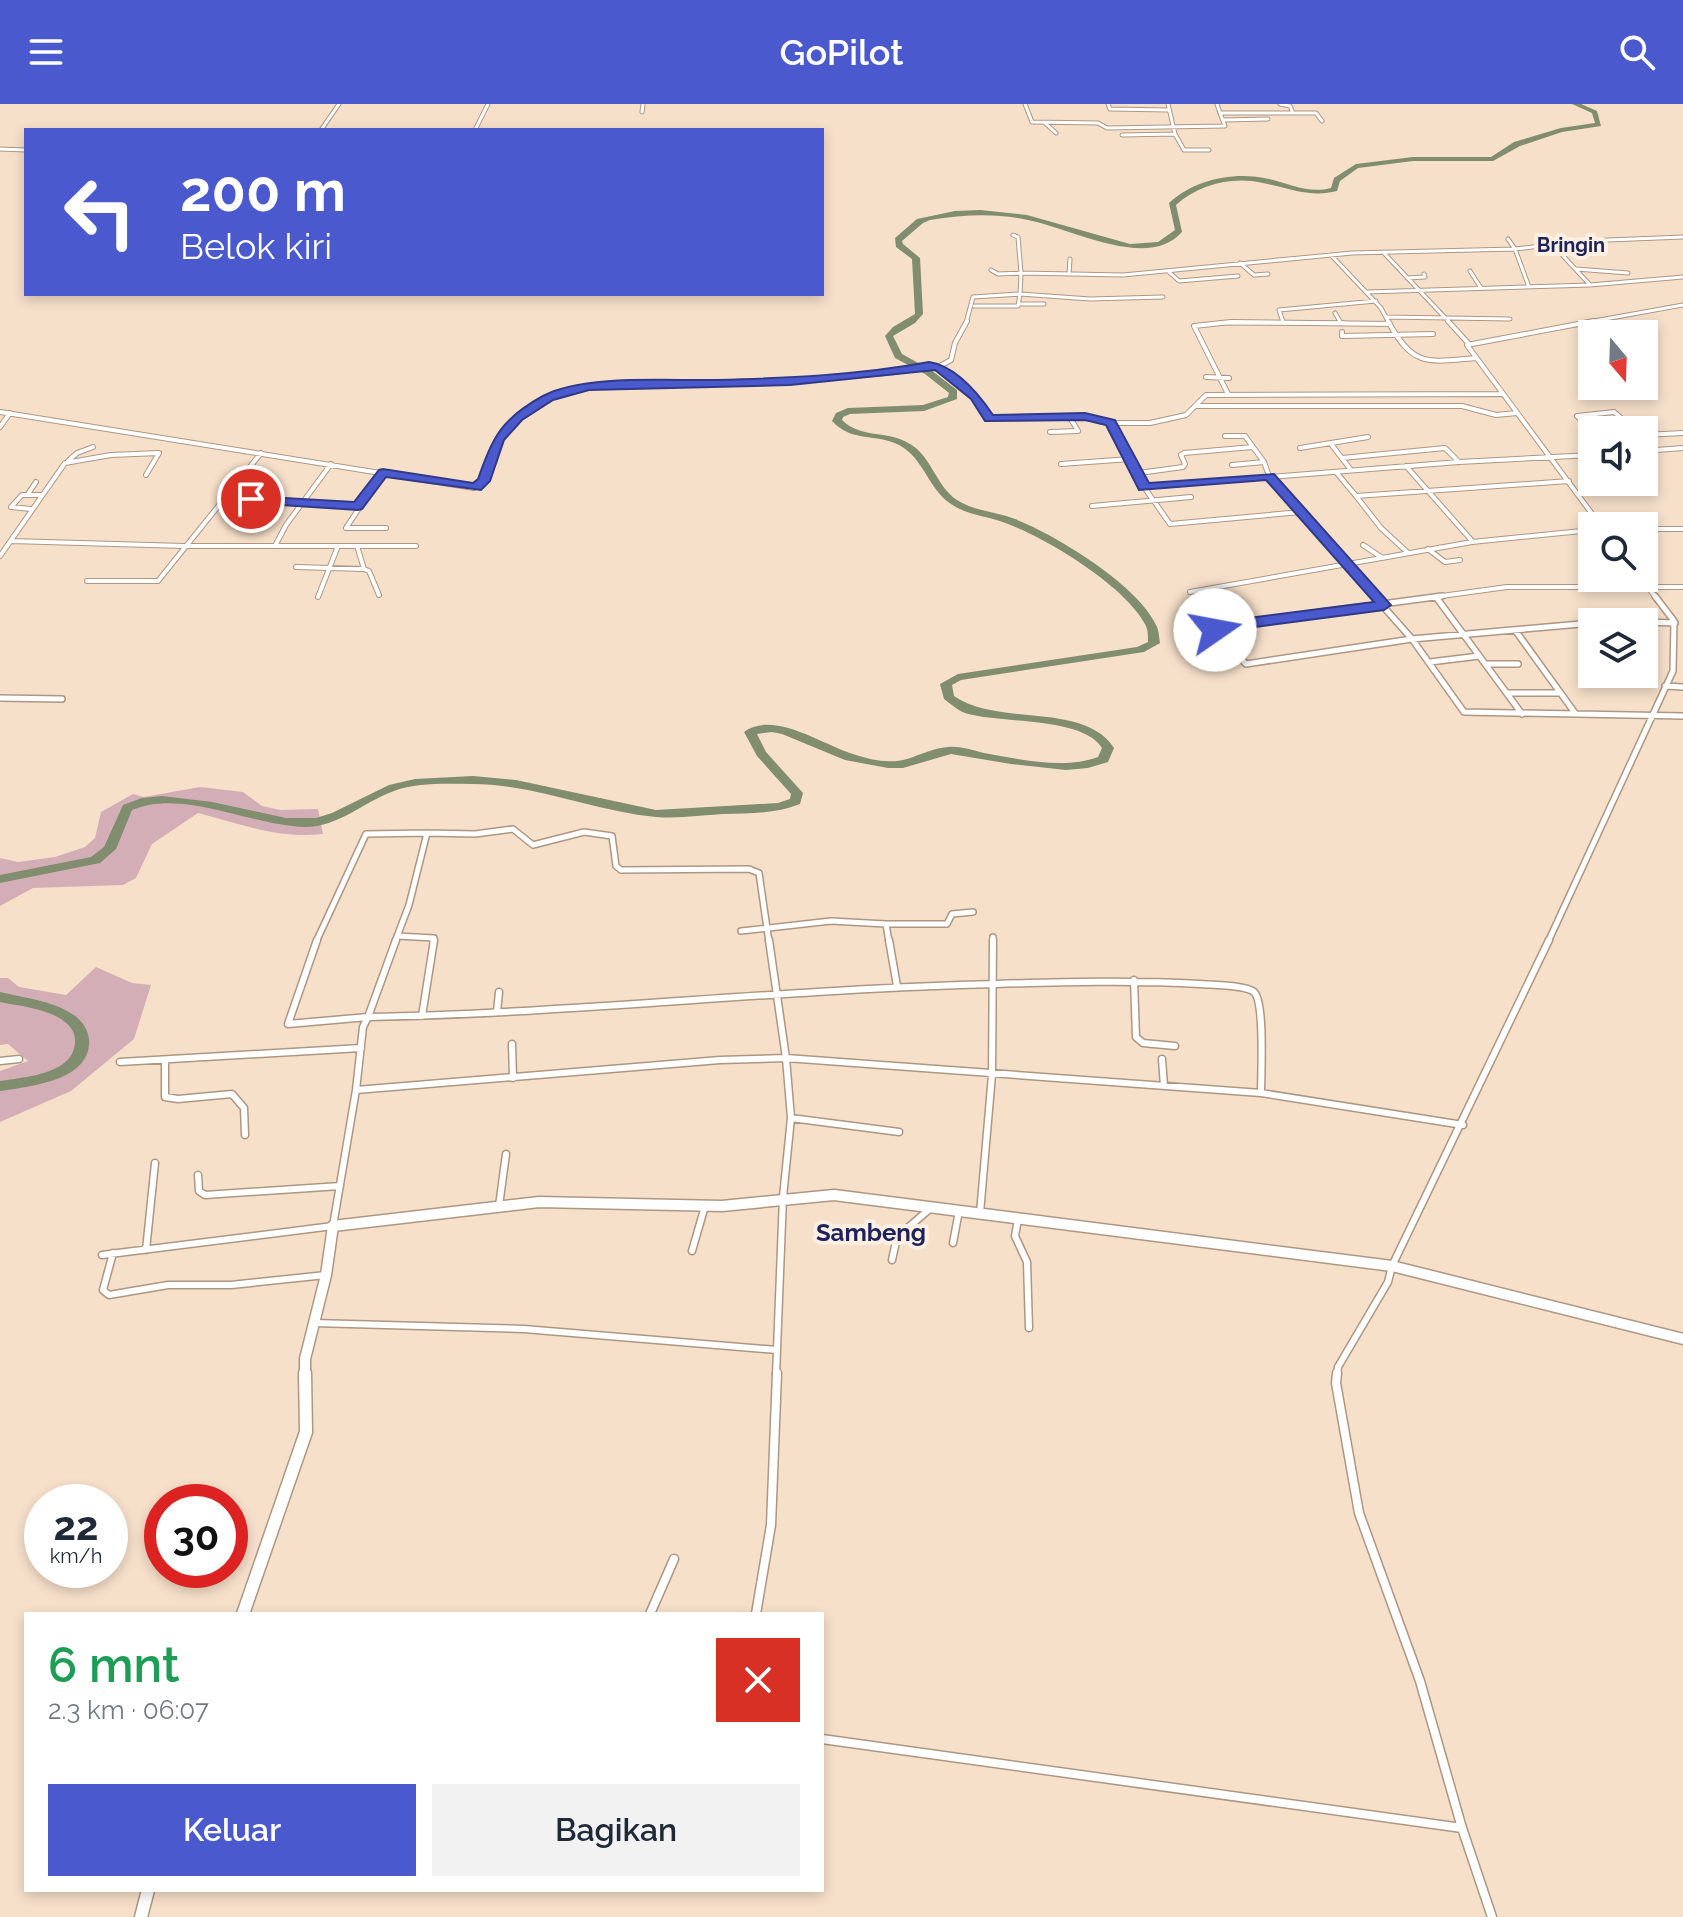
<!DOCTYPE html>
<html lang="id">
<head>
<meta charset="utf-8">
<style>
  :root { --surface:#fff; --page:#f2f2f3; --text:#1f2937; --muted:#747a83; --accent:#4a59ce }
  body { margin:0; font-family:Raleway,sans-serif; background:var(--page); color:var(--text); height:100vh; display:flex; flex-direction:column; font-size:30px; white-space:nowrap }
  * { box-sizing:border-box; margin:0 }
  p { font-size:26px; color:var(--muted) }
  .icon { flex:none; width:44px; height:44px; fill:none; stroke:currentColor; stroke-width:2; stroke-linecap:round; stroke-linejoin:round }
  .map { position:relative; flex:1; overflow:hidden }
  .sheet { position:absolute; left:24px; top:1508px; width:800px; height:280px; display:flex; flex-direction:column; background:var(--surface); border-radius:0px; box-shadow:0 4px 12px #0003 }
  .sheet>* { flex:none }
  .hud { position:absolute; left:24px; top:24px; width:800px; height:168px; border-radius:0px; box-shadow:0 4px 12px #0003; background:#4a59ce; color:#fff; overflow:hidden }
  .needle { width:52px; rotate:161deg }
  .buttons { position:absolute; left:1578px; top:216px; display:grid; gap:16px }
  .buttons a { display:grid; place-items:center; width:80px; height:80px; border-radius:0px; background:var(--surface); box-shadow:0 4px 12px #0003; font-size:40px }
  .speed { position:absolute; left:24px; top:1380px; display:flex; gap:16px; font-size:40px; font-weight:700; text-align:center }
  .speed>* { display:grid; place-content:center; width:104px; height:104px; border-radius:50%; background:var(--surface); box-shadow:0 4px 12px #0003; line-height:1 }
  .speed small { font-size:20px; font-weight:400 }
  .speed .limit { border:12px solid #d22; background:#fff; color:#111 }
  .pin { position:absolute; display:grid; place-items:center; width:68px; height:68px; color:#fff; margin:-34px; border:4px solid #fff; border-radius:50%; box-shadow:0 2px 8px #0007 }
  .me { position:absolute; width:88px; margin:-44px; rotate:78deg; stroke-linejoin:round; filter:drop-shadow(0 0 6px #0008) }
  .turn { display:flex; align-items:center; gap:28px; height:168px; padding:0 24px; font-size:36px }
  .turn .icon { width:104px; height:104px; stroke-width:2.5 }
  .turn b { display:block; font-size:56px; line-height:68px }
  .round { display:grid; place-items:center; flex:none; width:84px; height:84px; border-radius:0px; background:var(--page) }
  .head { display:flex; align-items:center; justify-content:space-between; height:136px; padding:0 24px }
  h1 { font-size:48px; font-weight:600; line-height:60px; color:#1e9e55 }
  .action { display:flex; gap:16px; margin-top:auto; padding:16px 24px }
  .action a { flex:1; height:92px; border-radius:0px; background:var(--accent); color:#fff; font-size:32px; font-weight:600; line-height:92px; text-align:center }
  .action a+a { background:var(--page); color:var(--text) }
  header { display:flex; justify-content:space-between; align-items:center; height:104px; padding:0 24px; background:var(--accent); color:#fff; font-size:36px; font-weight:600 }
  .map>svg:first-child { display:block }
  .green { fill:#d4aeb6 }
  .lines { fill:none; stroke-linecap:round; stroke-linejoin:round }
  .river { fill:#808d6e; fill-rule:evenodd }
  .street-far4-casing { stroke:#ad9783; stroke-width:5 }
  .street-far3-casing { stroke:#ad9783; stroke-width:6 }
  .street-far2-casing { stroke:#ad9783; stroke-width:8 }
  .street-far1-casing { stroke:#ad9783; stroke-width:9 }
  .street-casing { stroke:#ad9783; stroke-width:11 }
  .secondary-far1-casing { stroke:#ad9783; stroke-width:13 }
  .secondary-casing { stroke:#ad9783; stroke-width:15 }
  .street-far4 { stroke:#fff; stroke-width:3 }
  .street-far3 { stroke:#fff; stroke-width:4 }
  .street-far2 { stroke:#fff; stroke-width:5 }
  .street-far1 { stroke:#fff; stroke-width:6 }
  .street { stroke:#fff; stroke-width:8 }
  .secondary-far1 { stroke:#fff; stroke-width:10 }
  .secondary { stroke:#fff; stroke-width:12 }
  .route { fill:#4a59ce; stroke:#303a86; stroke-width:2 }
  .labels { text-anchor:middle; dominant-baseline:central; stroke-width:8; stroke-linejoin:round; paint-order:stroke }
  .far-quarter-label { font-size:20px; font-weight:bold; fill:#1c235b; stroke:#fdefe2 }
  .quarter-label { font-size:24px; font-weight:bold; fill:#1c235b; stroke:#fdefe2 }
</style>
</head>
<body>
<header><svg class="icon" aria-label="menu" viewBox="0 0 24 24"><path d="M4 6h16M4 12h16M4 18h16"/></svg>GoPilot<svg class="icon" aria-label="search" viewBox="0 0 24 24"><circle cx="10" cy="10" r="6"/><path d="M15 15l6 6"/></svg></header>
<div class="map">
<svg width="1683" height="1813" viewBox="0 0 1683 1813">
  <rect width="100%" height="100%" fill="#f7e0ca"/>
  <path class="green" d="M200,683L243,688L262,702L280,706L318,705L323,730C279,735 240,720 198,709L152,740L136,774L123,781L33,784L0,802V754L18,758L55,753L85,743L95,734L101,708L133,690L144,693Z
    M96,863L132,879L151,881L134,935L71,987L0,1018V967L28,957L8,940L0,941V874H8L19,883L66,891Z"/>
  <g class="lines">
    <path class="river" d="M1572,0H1581L1597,7L1601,22L1562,28L1520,42L1493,57H1413L1358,64L1340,77L1337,87C1310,94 1290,84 1263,79C1233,72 1199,80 1176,101L1182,128C1147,168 1068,122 1023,115C992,109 962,111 930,116L923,119L902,137L903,140L920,154L923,210L915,219L893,232L902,250L931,266L957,286V295L924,307L850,310L843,313L842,316C861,335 889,326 910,340C932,353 936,382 957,396C974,407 997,408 1015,415C1056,431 1138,481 1156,521C1159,526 1159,533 1160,539L1144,548L961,576L952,581L954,592C997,623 1084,597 1114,644L1108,658L1088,664L1066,666L1011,660L951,650L903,664H888L845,656L782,630L772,628L757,630L766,648L803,689L800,700C775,710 750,709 723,710C701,711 679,715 656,713C594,707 535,680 472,680C447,680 418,678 394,687C363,698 339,723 305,723C251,722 183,684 132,706L116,745L100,759L0,779V771L91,753L104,743L123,701L142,694L162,692L212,698L286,714H316L332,709L389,681L415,675L473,672L516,676L656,706L778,699L790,695L791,690L757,652L744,628C773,606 823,641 853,650C870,656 890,660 907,655C920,651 933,644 948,643C959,642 972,646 984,649C1019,655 1064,666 1098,653L1102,644C1082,612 1000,620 965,609C957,606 951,600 944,595L940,580L958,570L1137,543L1148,538C1148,531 1148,525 1145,520C1125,482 1048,435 1008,420C990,412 968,412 951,400C928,385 924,354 899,341C876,329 852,339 832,317L836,309L848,304L923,301L948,293L949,289L925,270L895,254L885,232L893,223L915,210L912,155L896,143L895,134L917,115L955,107L980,106L1027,111L1130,140L1158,138L1175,126L1169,99C1195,75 1235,67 1269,75C1290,80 1309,90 1331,84L1334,74L1356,60L1413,53H1491L1514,38L1561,24L1595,19L1592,9Z
      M0,888C24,894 51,896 72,910C81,915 88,925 89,935C92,977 30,982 0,987V977C25,973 77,970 75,935C74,925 68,920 61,915C43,904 20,902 0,898Z"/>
    <defs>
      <path id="street-far4" d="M1025,0L1032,18L1098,19L1107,24L1225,22L1220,9
        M1108,0L1110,5L1168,6
        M1168,0L1175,30L1184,46H1209
        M1217,0L1220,9H1316L1322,17
        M1280,0L1290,2L1293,9
        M642,8L643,0
        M1224,16L1268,15
        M1045,19L1056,29
        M321,26L339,0
        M475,26L488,0
        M1122,31L1175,30
        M0,45L26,46
        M1508,135L1515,145L1529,183
        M1384,149L1450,219
        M1331,151L1381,204L1389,219
        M1240,159L1254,171L1268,170
        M1576,165L1628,169
        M991,166L998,170L1021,169L1018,133L1013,131
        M1470,167L1481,184
        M1169,168L1179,177L1238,172
        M1069,170L1070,155
        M1407,174L1425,173L1424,170
        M1590,181L1683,173
        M1367,188L1590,181L1555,143
        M1020,200H1044
        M974,202H1018L1020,190L1090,195L1163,193
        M1335,209L1341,219
        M1387,213L1510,215
        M1283,218L1279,206L1376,197
        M966,219L973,193L1020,190L1021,169L1123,171L1352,149L1515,145L1583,137L1683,133
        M1218,219H1345
        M1583,219L1683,201"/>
      <path id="street-far3" d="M1388,217C1413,264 1428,258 1476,254
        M1448,217L1469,240
        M1594,217L1467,241L1601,422
        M1342,228V232L1433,230
        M938,263L951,256L955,239L967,217
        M1206,273L1229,274
        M1228,290L1194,222L1231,218L1390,220
        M1196,302H1462L1496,311L1517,309
        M0,308L474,384L484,377L498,335L518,314L556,290L599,281L790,278L895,268L927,261L938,263L975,293L987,314L1085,312L1111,319H1150L1186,311L1206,291L1502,290
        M1111,319L1144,383L1170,420L1301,408
        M0,323L10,309
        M1050,328L1078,327L1069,312
        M1592,328L1577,312L1614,308L1635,326
        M1644,331L1683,329
        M1225,332H1245L1264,358L1269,372L1376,494
        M1644,334L1655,345
        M1331,340L1351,366
        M1300,344L1368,333
        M1656,346L1683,344
        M1342,354L1445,344L1459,358
        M68,357L77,349L93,343
        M1061,360L1130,355
        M1232,361L1264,358
        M1406,362L1473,438
        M383,368L346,424H386
        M1336,368L1356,392
        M1139,369L1183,363L1185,360L1181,351L1184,349L1253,343
        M1144,383L1459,358L1592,351
        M28,390L36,378
        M226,394L358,402
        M1092,402L1191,393
        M31,405L11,403L22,391H41
        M1644,425H1683
        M11,437L184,442H416
        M1363,441L1381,453
        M275,442L286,421L331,360
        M1428,445L1445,458L1460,456
        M1407,448L1381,424L1356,392L1569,377
        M0,452L65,359L111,351L159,349L146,371
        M296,463L364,465L357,442
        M364,465L369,467L379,491
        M1641,474L1656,494
        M87,477H158L261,349
        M1190,488L1472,438L1592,426
        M318,493L338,442
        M1427,494L1507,483H1683"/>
      <path id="street-far2" d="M1374,492L1412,535L1464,608L1683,612
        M1436,493L1522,610
        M1198,496L1218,522L1215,526L1246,560L1412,535L1592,519
        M1644,518L1675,519
        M1218,522L1442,492
        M1515,526L1575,609
        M1430,558L1479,552
        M1486,560H1518
        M1665,582L1683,583
        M1508,589H1560
        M0,594L62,595
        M427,729L475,730L513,725L533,741L584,728L612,732L616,762L621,766L749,765L759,769L769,838
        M886,820H947L952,810L973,808
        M741,827L831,817L886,820L889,838
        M397,832L434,834L433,838
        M316,838L366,730L427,729
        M395,838L409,801L427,729
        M993,838V833
        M1548,838L1673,567L1674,517L1655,492"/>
      <path id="street-far1" d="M317,836L288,920L368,913L396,836
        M769,836L786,954L791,1014L783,1093L776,1271
        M889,836L897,882
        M1134,876L1136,933L1143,939L1175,942
        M497,908L499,888
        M422,912L434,836
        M512,940L513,974
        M1162,955L1164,982
        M165,956V993L178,995L232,990L244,1004L245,1031
        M0,957L19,955
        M120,958L361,944
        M356,986L720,956L786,954L1261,989L1463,1021
        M791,1014L899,1028
        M198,1071L199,1087L205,1091L340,1082
        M499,1102L506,1050
        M980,1109L992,971L993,836
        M1018,1115L1015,1132L1027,1158L1029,1224
        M953,1139L959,1107
        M146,1146L155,1059
        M692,1147L705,1102
        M113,1149L103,1186L109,1191L168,1181H231L326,1171
        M102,1151L333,1122L356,986L363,923L368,913C577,909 786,885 995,880C1064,878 1132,876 1200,880C1211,881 1246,881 1254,888C1265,898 1261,971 1261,989
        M892,1156L897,1133L932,1103
        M314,1219L524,1225L777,1246
        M1337,1271L1338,1263L1388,1178L1392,1162L1549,836"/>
      <path id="street" d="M1337,1269L1336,1279L1359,1409L1420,1577L1462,1724L1492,1813
        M650,1510L674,1455
        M756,1510L771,1421L777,1269
        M822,1635L1462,1724"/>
      <path id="secondary-far1" d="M305,1271V1255L326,1171L333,1122L539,1098L722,1102L834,1091L1392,1162L1683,1235"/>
      <path id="secondary" d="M243,1510L306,1328L305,1269
        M141,1813L148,1786"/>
    </defs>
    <use href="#street-far4" class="street-far4-casing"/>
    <use href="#street-far3" class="street-far3-casing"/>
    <use href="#street-far2" class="street-far2-casing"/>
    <use href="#street-far1" class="street-far1-casing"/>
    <use href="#street" class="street-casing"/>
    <use href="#secondary-far1" class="secondary-far1-casing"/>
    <use href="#secondary" class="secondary-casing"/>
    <use href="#street-far4" class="street-far4"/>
    <use href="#street-far3" class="street-far3"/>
    <use href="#street-far2" class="street-far2"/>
    <use href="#street-far1" class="street-far1"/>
    <use href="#street" class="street"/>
    <use href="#secondary-far1" class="secondary-far1"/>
    <use href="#secondary" class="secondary"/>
  </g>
  <path class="route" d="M929,258C956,262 978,289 993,311L1085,309L1115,316L1149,379L1274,370L1391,501L1384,506L1210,529V523L1218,518L1374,498L1266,376L1139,386L1106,321L1085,316L985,317L971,295L935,266L790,281L589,286L553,296L522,316L504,336L490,377L481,386L386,373L362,405L358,406L251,399L245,395L251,392L354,398L379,366L383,365L473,379L478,375C493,333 501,315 543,292C583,270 670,277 717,276C788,274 859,271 929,258Z"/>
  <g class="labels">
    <g class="far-quarter-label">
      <text x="1571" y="141">Bringin</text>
    </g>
    <g class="quarter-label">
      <text x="871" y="1128">Sambeng</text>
    </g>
  </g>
</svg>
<div class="buttons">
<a><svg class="needle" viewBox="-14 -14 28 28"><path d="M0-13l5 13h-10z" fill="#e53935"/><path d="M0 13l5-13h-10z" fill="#747a83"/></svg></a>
<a><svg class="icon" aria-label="sound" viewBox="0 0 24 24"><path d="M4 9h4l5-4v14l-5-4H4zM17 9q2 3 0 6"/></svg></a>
<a><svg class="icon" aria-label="search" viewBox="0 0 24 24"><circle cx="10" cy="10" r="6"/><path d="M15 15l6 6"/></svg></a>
<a><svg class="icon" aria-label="layers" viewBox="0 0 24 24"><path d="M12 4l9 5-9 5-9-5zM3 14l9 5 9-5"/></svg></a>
</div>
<div class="speed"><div>22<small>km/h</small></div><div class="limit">30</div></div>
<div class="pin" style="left:251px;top:395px;background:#d93025"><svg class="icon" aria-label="arrive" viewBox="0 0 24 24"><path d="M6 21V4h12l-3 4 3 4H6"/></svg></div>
<svg class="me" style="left:1215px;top:526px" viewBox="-20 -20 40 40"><circle r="19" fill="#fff"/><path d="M0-13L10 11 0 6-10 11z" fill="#4a59ce"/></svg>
<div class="hud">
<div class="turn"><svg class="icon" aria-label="left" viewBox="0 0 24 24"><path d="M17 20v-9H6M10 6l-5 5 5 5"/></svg><div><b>200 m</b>Belok kiri</div></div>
</div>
<section class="sheet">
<div class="head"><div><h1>6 mnt</h1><p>2.3 km · 06:07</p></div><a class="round" style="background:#d93025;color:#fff"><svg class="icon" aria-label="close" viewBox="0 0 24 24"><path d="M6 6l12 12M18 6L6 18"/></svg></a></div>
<div class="action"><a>Keluar</a><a>Bagikan</a></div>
</section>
</div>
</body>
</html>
